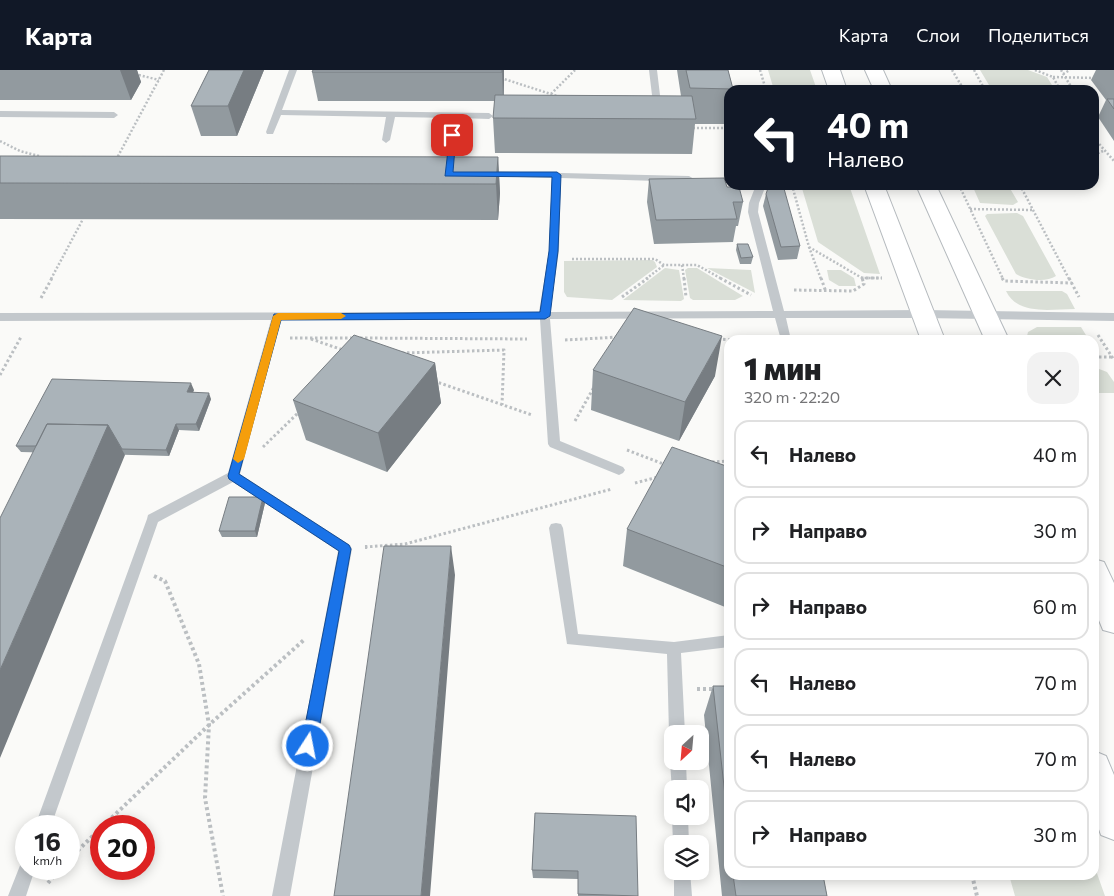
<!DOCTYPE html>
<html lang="ru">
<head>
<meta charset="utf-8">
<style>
  :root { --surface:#fff; --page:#f2f2f2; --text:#202124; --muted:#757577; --line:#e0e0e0; --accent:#111827 }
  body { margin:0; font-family:Commissioner,sans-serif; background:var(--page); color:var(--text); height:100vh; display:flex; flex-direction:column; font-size:19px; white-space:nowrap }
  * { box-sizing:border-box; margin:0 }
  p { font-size:16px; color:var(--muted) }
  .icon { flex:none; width:28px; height:28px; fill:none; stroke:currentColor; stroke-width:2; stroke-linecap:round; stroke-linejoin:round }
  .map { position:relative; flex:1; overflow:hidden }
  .panel { position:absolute; left:724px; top:265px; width:375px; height:545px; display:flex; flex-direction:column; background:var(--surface); border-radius:15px; box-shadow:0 2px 12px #0003 }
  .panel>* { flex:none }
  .guide { position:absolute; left:724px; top:15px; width:375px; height:105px; border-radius:15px; box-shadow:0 2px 12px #0003; background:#111827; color:#fff; overflow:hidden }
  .needle { width:32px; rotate:206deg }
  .buttons { position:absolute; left:664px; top:655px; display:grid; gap:10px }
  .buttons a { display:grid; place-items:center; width:45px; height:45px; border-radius:10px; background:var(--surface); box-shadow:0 2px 12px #0003; font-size:25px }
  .speed { position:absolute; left:15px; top:745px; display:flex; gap:10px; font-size:25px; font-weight:700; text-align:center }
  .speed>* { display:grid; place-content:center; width:65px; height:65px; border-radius:50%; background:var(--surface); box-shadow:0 2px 12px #0003; line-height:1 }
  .speed small { font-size:12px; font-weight:400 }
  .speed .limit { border:8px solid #d22; background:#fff; color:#111 }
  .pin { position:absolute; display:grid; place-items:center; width:42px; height:42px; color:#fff; margin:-21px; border-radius:10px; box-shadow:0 2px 8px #0006 }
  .me { position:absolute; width:55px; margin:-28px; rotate:11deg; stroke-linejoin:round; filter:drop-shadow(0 0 4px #0008) }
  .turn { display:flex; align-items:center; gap:18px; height:105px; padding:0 20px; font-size:22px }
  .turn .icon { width:65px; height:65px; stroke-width:2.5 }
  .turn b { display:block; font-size:35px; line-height:42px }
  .round { display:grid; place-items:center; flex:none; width:52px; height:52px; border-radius:15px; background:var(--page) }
  .head { display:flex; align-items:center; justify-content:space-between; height:85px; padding:0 20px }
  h1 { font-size:30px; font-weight:800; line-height:38px }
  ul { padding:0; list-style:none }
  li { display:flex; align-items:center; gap:15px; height:68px; margin:0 10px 8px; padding:0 10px; border:2px solid var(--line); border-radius:15px }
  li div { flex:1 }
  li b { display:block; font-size:19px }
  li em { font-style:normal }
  header { display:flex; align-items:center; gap:30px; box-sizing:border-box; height:70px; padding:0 25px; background:var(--accent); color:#fff }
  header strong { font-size:24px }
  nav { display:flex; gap:28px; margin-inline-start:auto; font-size:18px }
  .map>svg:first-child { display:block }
  .green { fill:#dadfd7 }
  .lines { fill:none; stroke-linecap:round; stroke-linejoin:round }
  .primary-casing { stroke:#b5babe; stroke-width:2 }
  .path-far2 { stroke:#bbbfc2; stroke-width:2.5; stroke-dasharray:2 2; stroke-linecap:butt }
  .path-far1 { stroke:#bbbfc2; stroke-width:3; stroke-dasharray:2.5 2.5; stroke-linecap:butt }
  .path { stroke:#bbbfc2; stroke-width:4; stroke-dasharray:3 3; stroke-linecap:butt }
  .service { fill:#c3c8cc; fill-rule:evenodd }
  .primary { fill:#fff; fill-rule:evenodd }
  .wall { fill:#929a9f }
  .shaded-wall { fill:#777d82 }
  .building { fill:#aab3b9; stroke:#777d82 }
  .route { fill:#1a73e8; stroke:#114b97 }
  .slow { fill:#f59e0b }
</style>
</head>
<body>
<header>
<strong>Карта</strong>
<nav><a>Карта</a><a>Слои</a><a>Поделиться</a></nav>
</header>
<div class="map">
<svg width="1114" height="826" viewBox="0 0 1114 826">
  <rect width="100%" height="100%" fill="#fafaf8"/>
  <path class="green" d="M768,0H810L817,20H774Z
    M980,0H1028L1047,7L1055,20H992Z
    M801,115H849L880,204L864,203L818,172Z
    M972,115H1008L1018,132L1013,135L980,133Z
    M1017,143L1023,146L1056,206C1046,213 1026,210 1016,204L985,146L987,144Z
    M652,190L655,192L657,197L612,230L567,227L564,222V191Z
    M665,198L679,200L684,229L681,231L623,230Z
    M688,198H697L743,226L735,230H693L690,228L685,200Z
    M707,198L751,200L755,223Z
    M827,200H841L854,208L856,216H839L829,210Z
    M1006,221H1062L1067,224L1075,239C1051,239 1018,246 1006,221Z
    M1037,257H1081L1089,270H1026L1028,262Z
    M1094,297L1107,302L1114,312V323H1094Z
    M1094,795L1105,826H1015L1009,805H1094Z"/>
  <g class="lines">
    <defs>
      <path id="primary" d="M822,0H840L847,20H829Z
        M865,0H883L892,20H874Z
        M864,115H884L945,270H921Z
        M916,115H936L1009,270H985Z
        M1094,489L1104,492L1114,513V563L1103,560L1094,538Z
        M1094,681L1106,686L1114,705V770L1101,765L1094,745Z"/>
    </defs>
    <use href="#primary" class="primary-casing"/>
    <path class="path-far2" d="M760,0L766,20
      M952,0L964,20
      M974,0L985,20
      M1035,0L1053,7L1060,20
      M1061,0L1073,20
      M135,4L159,10
      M1063,4L1070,0
      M1053,7L1095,8
      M501,8L557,26
      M551,24L575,0
      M693,58H729
      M1094,68L1114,91
      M0,71L20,81L39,86
      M1094,85L1103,81
      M116,90L164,0
      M792,115L809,177L821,209
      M959,115L1003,209
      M1020,115L1069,209
      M970,139L1033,140
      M809,177L862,208H882
      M572,189H655L664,195H697L722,209
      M682,195L684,209
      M51,209L83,149
      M646,209L664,195"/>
    <path class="path-far1" d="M684,208L686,227
      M720,208L751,225
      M821,208L826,222
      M861,208H882
      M1002,208L1004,211L1072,213
      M1069,208L1079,227
      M794,220L853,221L864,214L862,208
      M622,227L648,208
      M41,228L52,208
      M1098,265L1114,290
      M290,268H354
      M360,268L527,269
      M311,269L343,280
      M718,269L734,270
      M565,270L619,267
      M815,270L839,268L843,270
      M402,283L504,280L502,335
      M1094,287H1113
      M0,305L21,267
      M434,311L532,345
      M575,351L594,317
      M263,377L300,341
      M627,380L666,395
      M712,392L729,391
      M635,413L658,407
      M365,477L405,474L612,419"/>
    <path class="path" d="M365,477H367
      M154,506L165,511L199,594L209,655L205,728L223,826
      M697,619H716
      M103,756L209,655L305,569
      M69,789L101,758
      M972,805L977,826
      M48,813L60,799"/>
    <path class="service" d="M289,0H297L282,40L489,43L493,46L489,49L459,48L453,103L448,106L443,103L451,48L395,47L390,70L386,73L382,70L386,47L281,45L273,64H267L266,62Z
      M649,0H657L662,42L658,45L654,42Z
      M0,41L114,42L118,45L114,48L0,47Z
      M482,101L689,106L694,109L689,112L561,108L559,181L550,242L773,241L748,142L749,133L756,115H766L759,133L758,142L784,241L923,240L1114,243V251L923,248H786L791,270H781L775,248L550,249L560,371L623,397L625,400L623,403L619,405L550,377L548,374L540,249L281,250L240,404L350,475L352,479L290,826H272L338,481L233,412L158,452L51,756H35L147,449L148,445L228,403L271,250L0,251V243L539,242L549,181L552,108L479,106V102Z
      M556,453L561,454L563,458L578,564L674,572L729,565V577L681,583L685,664H672V670L669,664L667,584L567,574L549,458L551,454Z
      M672,686V691H686L687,719H672V722L670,691Z
      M672,745V746H688L689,774H673L672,746Z
      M26,791V799H35L26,826H8L21,793Z
      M674,801H690L692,826H674Z"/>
    <use href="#primary" class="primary"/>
  </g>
  <path class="wall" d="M0,0H137L141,12L131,30H0Z
    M209,0H264L237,66H201L191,36Z
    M313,0H504V25L681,26L677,0H728L733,19V20H729V45L727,54H695L692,84L495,83L493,48L495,31H318L312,2Z
    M1096,0H1114V71L1098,47L1106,30L1091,10Z
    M0,86L498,87L500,123L498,150L0,149Z
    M649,109L727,117L743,132L738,156H736L733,172L654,174L647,132Z
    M766,124L800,176L797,189L778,190L763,136Z
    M737,174L753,187L751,194H740L736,180Z
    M435,293L441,333L387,402L306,370L293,330Z
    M593,300L715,306L679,371L591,340Z
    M194,320L193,322L211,329L199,361L179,360L169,386L21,382L16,376Z
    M729,397V529L725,537L623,496L627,459Z
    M265,433L257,467H222L219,461Z
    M713,616H729V805H823L827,826H722L704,645Z
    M535,743L638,826H578V809L533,808L532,800Z"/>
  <path class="shaded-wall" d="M120,0H137L141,12L131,30Z
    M244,0H264L237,66L228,36Z
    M502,0H504V13L503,31Z
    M498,87L500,123L498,150L496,114Z
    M722,266L715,306L679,371L685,332Z
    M435,293L441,333L387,402L378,363Z
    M191,313L194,320L190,329L187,322Z
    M209,323L211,329L199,361L196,354Z
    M176,354L179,360L169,386L166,380Z
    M108,355L125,385L0,688V600Z
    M263,427L265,433L257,467L255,461Z
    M451,476L455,505L430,826H421Z"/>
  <path class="building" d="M209,0H244L228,36H191Z
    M313,0H502V2H312Z
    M686,0H728L733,19L690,18Z
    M495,25L692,26L696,49L493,48Z
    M1107,29H1114V39Z
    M0,86L498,87L496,114L0,113Z
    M724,108L727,117H739L743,132H733L737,149L656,150L649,109Z
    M769,115H783L800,176L781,177L766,124Z
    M737,174H748L753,187L741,188Z
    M634,238L722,266L685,332L593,300Z
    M354,265L435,293L378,363L293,330Z
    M52,309L191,313L187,322L209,323L196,354H176L166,380L122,379L108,355L47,354L36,376H16Z
    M47,354L108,355L0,600V448Z
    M672,377L729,397V498L627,459Z
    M229,427H263L255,461H219Z
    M384,476H451L421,826H334Z
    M713,616H729V762Z
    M535,743L636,746L638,826L578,824V801L532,800Z
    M733,805H823L827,826H736Z"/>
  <path class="route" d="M450,63L456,65L453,102H557L561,105L558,181L550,246L545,249L281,250L239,404L349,475L351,479L316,676L313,680L308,682L304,680L301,676L339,481L229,409L228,406L274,244L540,242L549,181L552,107L445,106Z"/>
  <path class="slow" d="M278,243H341L346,246L341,249L281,250L244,389L238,393L233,389L273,246Z"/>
</svg>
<div class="buttons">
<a><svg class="needle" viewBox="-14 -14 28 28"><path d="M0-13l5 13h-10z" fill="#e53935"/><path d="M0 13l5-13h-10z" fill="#757577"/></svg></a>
<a><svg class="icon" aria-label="sound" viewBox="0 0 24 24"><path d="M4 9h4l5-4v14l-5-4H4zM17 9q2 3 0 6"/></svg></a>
<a><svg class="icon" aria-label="layers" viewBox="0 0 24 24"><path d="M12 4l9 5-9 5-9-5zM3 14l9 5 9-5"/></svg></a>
</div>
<div class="speed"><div>16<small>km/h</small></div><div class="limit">20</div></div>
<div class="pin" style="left:452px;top:65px;background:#d93025"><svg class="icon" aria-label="arrive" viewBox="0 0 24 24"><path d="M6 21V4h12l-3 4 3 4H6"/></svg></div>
<svg class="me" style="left:308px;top:676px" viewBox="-20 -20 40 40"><circle r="17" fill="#1a73e8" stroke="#fff" stroke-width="3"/><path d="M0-11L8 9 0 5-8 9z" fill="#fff"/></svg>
<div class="guide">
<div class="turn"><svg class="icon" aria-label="left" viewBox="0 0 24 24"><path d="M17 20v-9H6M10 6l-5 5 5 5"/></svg><div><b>40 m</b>Налево</div></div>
</div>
<section class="panel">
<div class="head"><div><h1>1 мин</h1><p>320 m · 22:20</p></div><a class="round"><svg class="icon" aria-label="close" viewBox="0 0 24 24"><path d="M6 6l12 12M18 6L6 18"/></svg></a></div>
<ul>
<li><svg class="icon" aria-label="left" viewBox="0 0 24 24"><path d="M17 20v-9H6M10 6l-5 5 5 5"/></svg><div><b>Налево</b></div><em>40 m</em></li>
<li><svg class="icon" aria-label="right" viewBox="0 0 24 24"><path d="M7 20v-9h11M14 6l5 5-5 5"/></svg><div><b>Направо</b></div><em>30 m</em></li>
<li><svg class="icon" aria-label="right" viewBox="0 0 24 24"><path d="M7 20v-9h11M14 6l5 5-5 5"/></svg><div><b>Направо</b></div><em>60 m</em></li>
<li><svg class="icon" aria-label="left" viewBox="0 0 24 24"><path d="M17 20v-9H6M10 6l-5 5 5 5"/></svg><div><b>Налево</b></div><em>70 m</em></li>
<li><svg class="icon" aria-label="left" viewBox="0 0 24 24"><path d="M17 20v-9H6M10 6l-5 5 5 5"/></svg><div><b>Налево</b></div><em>70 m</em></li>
<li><svg class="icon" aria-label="right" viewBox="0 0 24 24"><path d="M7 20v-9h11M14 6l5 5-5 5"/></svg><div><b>Направо</b></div><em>30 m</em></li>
</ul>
</section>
</div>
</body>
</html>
